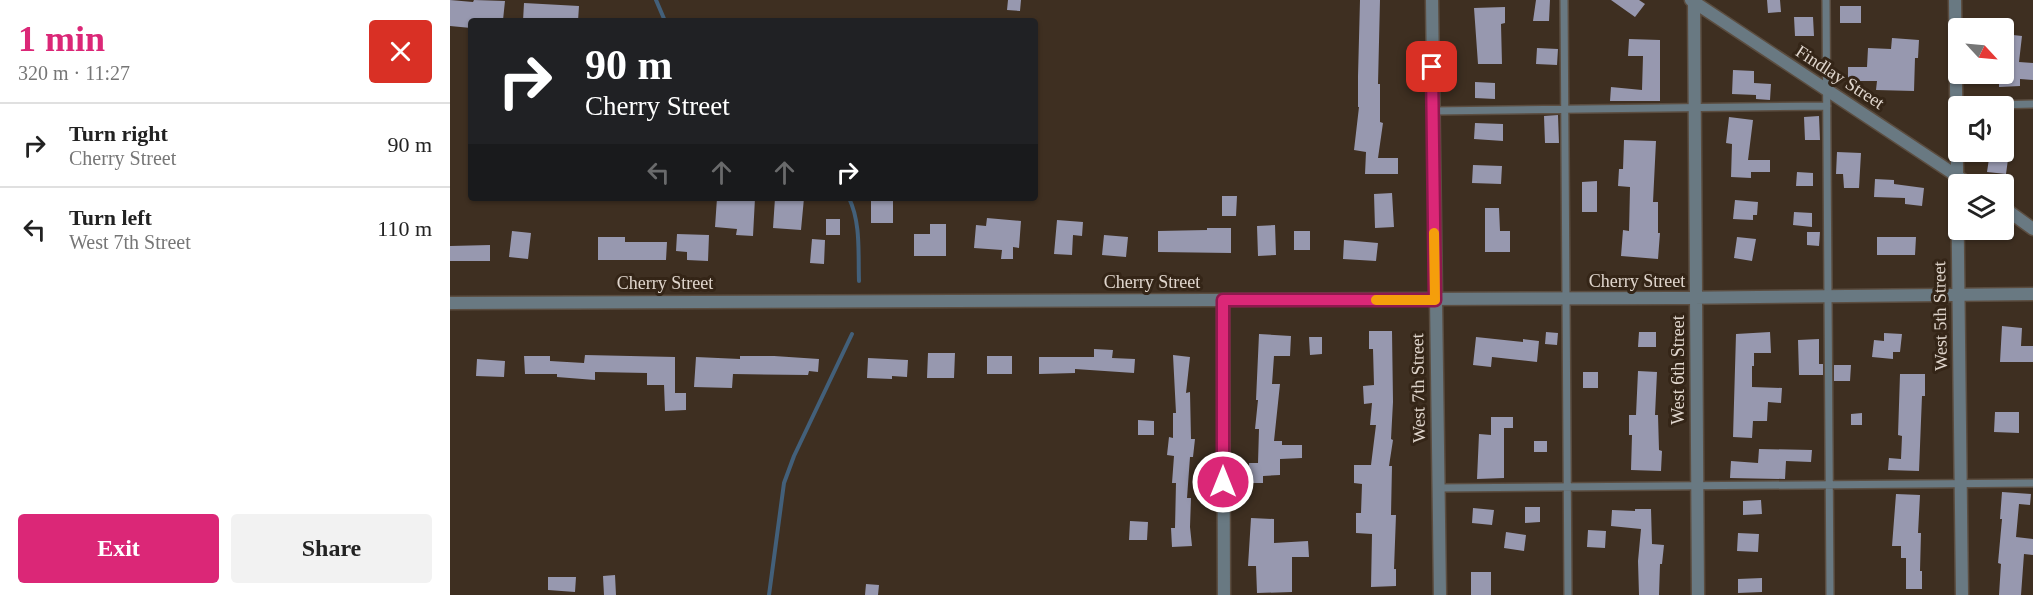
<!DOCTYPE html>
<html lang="en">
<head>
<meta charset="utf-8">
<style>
  :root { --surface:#fff; --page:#f2f2f2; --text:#222; --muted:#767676; --line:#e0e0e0; --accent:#db2777 }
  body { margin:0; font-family:Georgia,serif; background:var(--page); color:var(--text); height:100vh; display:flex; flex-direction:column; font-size:22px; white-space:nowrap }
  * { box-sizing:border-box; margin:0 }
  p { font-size:20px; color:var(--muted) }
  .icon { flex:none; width:33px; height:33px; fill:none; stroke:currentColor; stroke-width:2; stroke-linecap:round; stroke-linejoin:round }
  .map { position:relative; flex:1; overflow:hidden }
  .sheet { display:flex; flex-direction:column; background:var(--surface); width:450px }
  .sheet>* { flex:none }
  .guide { position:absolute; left:18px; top:18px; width:570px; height:183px; border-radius:6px; box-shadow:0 2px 4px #0004; background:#202124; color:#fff; overflow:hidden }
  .needle { width:39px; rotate:116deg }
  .buttons { position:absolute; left:1498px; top:18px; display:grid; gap:12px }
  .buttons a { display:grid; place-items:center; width:66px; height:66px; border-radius:6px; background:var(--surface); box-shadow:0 2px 4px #0004; font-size:30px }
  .pin { position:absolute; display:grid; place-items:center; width:51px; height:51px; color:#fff; margin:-26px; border-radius:12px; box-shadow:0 3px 9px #0006 }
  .me { position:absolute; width:66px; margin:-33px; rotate:0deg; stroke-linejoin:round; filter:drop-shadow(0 0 4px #0008) }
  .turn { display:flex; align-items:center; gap:21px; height:126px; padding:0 18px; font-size:27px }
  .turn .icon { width:78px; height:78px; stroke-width:2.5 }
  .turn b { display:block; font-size:42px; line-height:51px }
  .lanes { display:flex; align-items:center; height:57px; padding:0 18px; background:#0003; justify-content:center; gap:30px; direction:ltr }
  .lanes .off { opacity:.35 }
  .round { display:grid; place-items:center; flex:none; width:63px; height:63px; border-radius:6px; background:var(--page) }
  .overview { display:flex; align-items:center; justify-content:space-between; height:102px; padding:0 18px }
  h1 { font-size:36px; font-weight:700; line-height:45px; color:var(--accent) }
  .button { display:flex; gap:12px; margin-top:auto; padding:12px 18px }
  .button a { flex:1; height:69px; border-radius:6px; background:var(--accent); color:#fff; font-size:24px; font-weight:700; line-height:69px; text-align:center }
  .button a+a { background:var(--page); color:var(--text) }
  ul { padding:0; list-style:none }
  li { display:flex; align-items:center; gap:18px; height:84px; padding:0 18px; border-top:2px solid var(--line) }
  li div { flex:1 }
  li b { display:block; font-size:22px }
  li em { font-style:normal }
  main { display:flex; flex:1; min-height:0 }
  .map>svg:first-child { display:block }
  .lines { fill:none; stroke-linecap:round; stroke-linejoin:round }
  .stream { stroke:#43607a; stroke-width:4 }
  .building { fill:#9798af }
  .lane-casing { stroke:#5b4d40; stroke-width:10 }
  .street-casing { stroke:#5b4d40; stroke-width:15 }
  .lane { stroke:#697982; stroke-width:7 }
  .street { stroke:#697982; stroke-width:12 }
  .route-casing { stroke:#8e194d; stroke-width:15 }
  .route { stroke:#db2777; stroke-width:10 }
  .slow { stroke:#f59e0b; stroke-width:10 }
  .labels { text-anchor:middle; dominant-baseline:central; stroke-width:6; stroke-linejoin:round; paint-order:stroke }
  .street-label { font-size:18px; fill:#e0d6cd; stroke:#342517 }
</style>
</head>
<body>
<main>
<section class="sheet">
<div class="overview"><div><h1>1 min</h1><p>320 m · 11:27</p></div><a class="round" style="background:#d93025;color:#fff"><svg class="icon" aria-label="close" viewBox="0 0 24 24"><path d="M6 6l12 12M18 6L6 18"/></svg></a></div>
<ul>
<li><svg class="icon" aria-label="right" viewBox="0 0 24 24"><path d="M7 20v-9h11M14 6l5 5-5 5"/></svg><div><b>Turn right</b><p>Cherry Street</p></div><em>90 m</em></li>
<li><svg class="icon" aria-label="left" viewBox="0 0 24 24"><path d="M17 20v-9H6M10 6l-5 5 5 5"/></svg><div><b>Turn left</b><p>West 7th Street</p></div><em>110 m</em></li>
</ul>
<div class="button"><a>Exit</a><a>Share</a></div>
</section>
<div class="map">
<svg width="1583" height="595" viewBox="0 0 1583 595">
  <rect width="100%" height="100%" fill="#3e2f21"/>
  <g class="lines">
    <path class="stream" d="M206,0L215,21
      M399,198C411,223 408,253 409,281
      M319,595L334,483L344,456L402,334"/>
  </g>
  <path class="building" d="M0,0L23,2L24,0L55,1L53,20L21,21V28L0,26Z
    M558,0H571L570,11L557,10Z
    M910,0H930L928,84H930V122L933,123L928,158H948V174H915L916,152L904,150L909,107H908V76Z
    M1086,0H1100L1099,21H1083Z
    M1161,0H1189L1195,4L1185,17Z
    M1317,0H1330L1331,12L1318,13Z
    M74,3L129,6L128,21H73Z
    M1390,6H1411V23H1390Z
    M1055,7V23L1051,24L1052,64H1028L1024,8Z
    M1344,17H1363L1364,36H1345Z
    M1554,34L1572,36L1569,62L1583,63V80L1570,79V86L1549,87V74H1554Z
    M1442,38L1469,40L1468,58H1465L1464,91L1426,90L1427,81H1398V67H1417L1418,48L1441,49Z
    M1179,39L1210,40V101H1160L1161,87L1192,90L1193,56H1178Z
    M1087,48L1108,49L1107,65L1086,64Z
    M1283,70L1304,71V83L1321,84L1320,100L1306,99V95L1282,94Z
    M1025,82L1045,83V99L1025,98Z
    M1108,115L1109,143H1095L1094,116Z
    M1369,116L1370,140H1355L1354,117Z
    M1279,117L1303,120L1298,160H1320V172H1301V178L1281,177L1282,144L1276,143Z
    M1025,123L1053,124V141L1024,139Z
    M1174,140L1206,141L1203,202H1208V233H1210L1208,259L1171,256L1173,230L1179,231L1180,187L1168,186L1169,169H1173Z
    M1387,152L1411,153L1409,188H1394L1393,174H1386Z
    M1540,152H1559L1556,174L1537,172Z
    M1023,165L1052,166L1051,184L1022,183Z
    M1347,172L1363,173V186H1346Z
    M1425,179L1444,180V184L1474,188L1472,206L1455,204V198L1424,197Z
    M1147,181V212H1132V182Z
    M942,193L944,227L925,228L924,194Z
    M772,196H787L786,216H772Z
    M267,198H305L303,236L286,235L287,229L265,227Z
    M325,198H354L351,230L323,228Z
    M443,199V223H421V200Z
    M1285,200L1308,202L1307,215H1303V220L1283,219Z
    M1035,208H1049L1050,231H1060V252H1035Z
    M1344,212L1362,213V227L1343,225Z
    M537,218L571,221L569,248L563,247V259H551L552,250L524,248L526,225L536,226Z
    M376,219H390V235H376Z
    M607,220L633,222L632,236L623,235L622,255L604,254Z
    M480,224H496V256H464V234H480Z
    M825,225L826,255L808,256L807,226Z
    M757,228H781V253L708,252V231L757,230Z
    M62,231L81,233L78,259L59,257Z
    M844,231H860V250H844Z
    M1357,232H1370L1369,246L1357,245Z
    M227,234L259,235L258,261L237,260V252L226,251Z
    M654,235L678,237L676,257L652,255Z
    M148,237H175V242H217L216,260H148Z
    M1287,237L1306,239L1302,261L1284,258Z
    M1427,237H1466L1465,255H1427Z
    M362,239L375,240L374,264L360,263Z
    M894,240L928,243L926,261L893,259Z
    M40,245V261H0V246Z
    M1552,326L1572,328L1571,346H1583V362H1550Z
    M919,331H942L943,402L941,439L943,440L939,466H942L941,515H946L944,569H946V586L921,587L922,534L906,533V513H911L912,484L904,483V465H921L926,425H920L922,403L914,404L913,386L924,385L923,349H919Z
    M1096,332L1108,333L1107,345L1095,344Z
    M1189,332H1206V347H1188Z
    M1320,332L1321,353H1304V366H1302V387L1332,388L1331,403L1318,402L1317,421H1303L1302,438L1283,437L1286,334Z
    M1434,333L1452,334L1450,352H1443V359L1422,357L1424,340L1434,341Z
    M809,334L841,336L840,356H824L822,384H830L824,441H832V445H852V458L830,459V475L813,476V483H799V463H808L809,429H805L808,400H806Z
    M859,337H872V354L860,355Z
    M1026,337L1073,342V339L1089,341L1087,362L1042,357L1041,367L1023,365Z
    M1369,339V364H1373V375H1349L1348,340Z
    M644,349L663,350L662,358L685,359L684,373L625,369V373L589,374V357H644Z
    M478,353H505L504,378H477Z
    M135,355L225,357V393H236V410L215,411L214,385H197V373L145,372V380L107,377V374H75L74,356H100V361L134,363Z
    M723,355L740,357L736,393L740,392L741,439H745L743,457H740L737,498H741L740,527L742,546L722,547L721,528H725L726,483H722L724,456L717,455L719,437L723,438V413H726Z
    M290,356H324L369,359L368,372L359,371L358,375L283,374L282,388L244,387L246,357L290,359Z
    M537,356H562V374H537Z
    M418,358L458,360L457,377L442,376V379L417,378Z
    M27,359L55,361L54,377L26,376Z
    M1384,365H1401L1400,381H1384Z
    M1188,371L1207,372L1205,415H1208L1209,450L1212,451L1211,471L1181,470L1182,435H1179V415H1186Z
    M1133,372H1148V388H1133Z
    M1450,374H1475V396H1472L1469,471L1438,470L1439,458L1451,459L1452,436L1448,435Z
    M1545,412H1569V433L1544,432Z
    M1412,413V425H1401V414Z
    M1041,417H1063V428H1054V478L1027,479L1029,434L1041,435Z
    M688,420L704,421V435H688Z
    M1084,441H1097V452H1084Z
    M1309,449L1362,450L1361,462L1336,461L1335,479L1280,478L1281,461L1308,463Z
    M1552,492L1581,494L1580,505L1569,504L1566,537L1583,539V555L1574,554L1571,595H1549L1551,564L1548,563L1552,519H1550Z
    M1446,494L1470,495L1468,533H1471L1470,571H1472V589H1456V558H1451V546H1442Z
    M1311,500L1312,514L1293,515V501Z
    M1075,507H1090V522L1075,523Z
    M1023,508L1044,510L1042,525L1022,523Z
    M1185,509H1201L1202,544L1214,545L1212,564H1210L1209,595H1189L1188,561L1191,529L1161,526L1162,510L1185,511Z
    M801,518L824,519V543L858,541L859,557H842V592L807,593L806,566H798Z
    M680,521L698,522L697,540H679Z
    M1138,530L1156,531L1155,548L1137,547Z
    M1056,532L1076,535L1074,551L1054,548Z
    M1288,533L1309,534L1308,552L1287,551Z
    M1021,572H1041V595H1021Z
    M165,575L166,595H154L153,576Z
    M98,577H126L125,592L98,590Z
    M1312,578V592L1288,593V579Z
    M416,584L429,585L428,595H415Z"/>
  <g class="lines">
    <defs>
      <path id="lane" d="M1114,0L1118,595
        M1376,0L1380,595
        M1505,106L1583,104
        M983,111L1377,106
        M987,488L1583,483"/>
      <path id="street" d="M982,0L990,595
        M1241,0L1519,184
        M1244,0L1248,595
        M1505,0L1512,595
        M1554,208L1583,229
        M773,300L774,595
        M0,303L1222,298L1583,294"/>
    </defs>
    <use href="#lane" class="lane-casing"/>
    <use href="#street" class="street-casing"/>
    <use href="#lane" class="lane"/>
    <use href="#street" class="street"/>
  </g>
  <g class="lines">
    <defs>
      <path id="route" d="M773,482V300H985L982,67"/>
    </defs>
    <use href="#route" class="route-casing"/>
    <use href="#route" class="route"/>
    <path class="slow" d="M926,300H985L984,233"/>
  </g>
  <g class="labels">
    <g class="street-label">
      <text transform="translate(1390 77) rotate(33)">Findlay Street</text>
      <text x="1187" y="281">Cherry Street</text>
      <text x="702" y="282">Cherry Street</text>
      <text x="215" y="283">Cherry Street</text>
      <text transform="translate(1490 316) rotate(-91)">West 5th Street</text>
      <text transform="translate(1228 370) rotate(-90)">West 6th Street</text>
      <text transform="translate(968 388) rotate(-91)">West 7th Street</text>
    </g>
  </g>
</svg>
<div class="buttons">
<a><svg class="needle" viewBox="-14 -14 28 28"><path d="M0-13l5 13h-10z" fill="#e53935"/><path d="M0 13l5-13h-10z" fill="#767676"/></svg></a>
<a><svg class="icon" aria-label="sound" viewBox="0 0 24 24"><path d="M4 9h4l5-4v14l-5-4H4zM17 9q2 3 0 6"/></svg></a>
<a><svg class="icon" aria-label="layers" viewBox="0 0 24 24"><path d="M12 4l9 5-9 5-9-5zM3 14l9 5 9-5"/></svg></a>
</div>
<div class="pin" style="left:982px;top:67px;background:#d93025"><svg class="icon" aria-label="arrive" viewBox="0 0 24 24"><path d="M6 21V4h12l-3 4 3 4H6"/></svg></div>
<svg class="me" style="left:773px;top:482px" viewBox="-20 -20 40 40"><circle r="17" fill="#db2777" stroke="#fff" stroke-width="3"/><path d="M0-11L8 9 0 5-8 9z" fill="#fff"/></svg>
<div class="guide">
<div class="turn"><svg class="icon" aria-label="right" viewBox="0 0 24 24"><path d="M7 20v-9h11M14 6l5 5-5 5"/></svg><div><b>90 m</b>Cherry Street</div></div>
<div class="lanes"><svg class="icon off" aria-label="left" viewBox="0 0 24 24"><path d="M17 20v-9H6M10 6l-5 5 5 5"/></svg><svg class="icon off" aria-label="ahead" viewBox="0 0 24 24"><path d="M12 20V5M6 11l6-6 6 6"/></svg><svg class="icon off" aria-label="ahead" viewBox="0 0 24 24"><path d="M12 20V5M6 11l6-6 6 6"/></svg><svg class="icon" aria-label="right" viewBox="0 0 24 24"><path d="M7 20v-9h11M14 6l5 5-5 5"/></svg></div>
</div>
</div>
</main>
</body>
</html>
